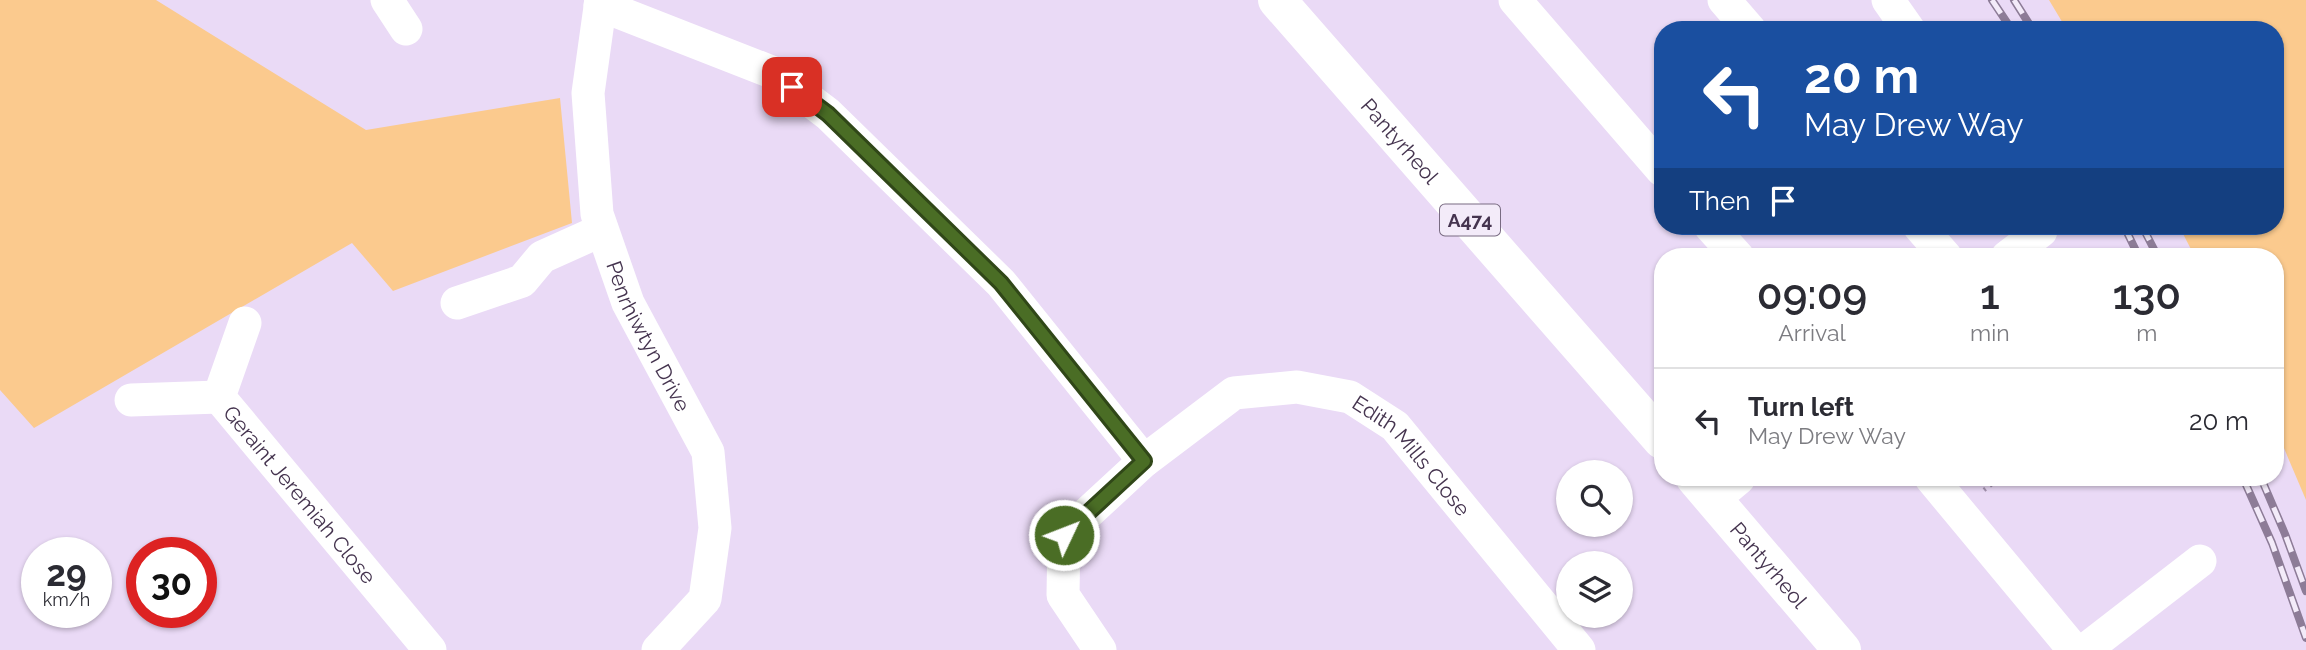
<!DOCTYPE html>
<html lang="en">
<head>
<meta charset="utf-8">
<style>
  :root { --surface:#fff; --page:#f7f7f7; --text:#2b2b33; --muted:#7c7c81; --line:#e1e1e2 }
  body { margin:0; font-family:Raleway,sans-serif; background:var(--page); color:var(--text); height:100vh; display:flex; flex-direction:column; font-size:26px; white-space:nowrap }
  * { box-sizing:border-box; margin:0 }
  p { font-size:23px; color:var(--muted) }
  .icon { flex:none; width:38px; height:38px; fill:none; stroke:currentColor; stroke-width:2; stroke-linecap:round; stroke-linejoin:round }
  .map { position:relative; flex:1; overflow:hidden }
  .sheet { position:absolute; left:1654px; top:248px; width:630px; height:238px; display:flex; flex-direction:column; background:var(--surface); border-radius:28px; box-shadow:0 2px 5px #0004 }
  .sheet>* { flex:none }
  .banner { position:absolute; left:1654px; top:21px; width:630px; height:214px; border-radius:28px; box-shadow:0 2px 5px #0004; background:#1a4fa0; color:#fff; overflow:hidden }
  .controls { position:absolute; left:1556px; top:460px; display:grid; gap:14px }
  .controls a { display:grid; place-items:center; width:77px; height:77px; border-radius:50%; background:var(--surface); box-shadow:0 2px 5px #0004; font-size:35px }
  .speed { position:absolute; left:21px; top:537px; display:flex; gap:14px; font-size:35px; font-weight:700; text-align:center }
  .speed>* { display:grid; place-content:center; width:91px; height:91px; border-radius:50%; background:var(--surface); box-shadow:0 2px 5px #0004; line-height:1 }
  .speed small { font-size:18px; font-weight:400 }
  .speed .limit { border:10px solid #d22; background:#fff; color:#111 }
  .pin { position:absolute; display:grid; place-items:center; width:60px; height:60px; color:#fff; margin:-30px; border-radius:14px; box-shadow:0 4px 10px #0006 }
  .me { position:absolute; width:77px; margin:-38px; rotate:47deg; stroke-linejoin:round; filter:drop-shadow(0 0 5px #0008) }
  .turn { display:flex; align-items:center; gap:24px; height:147px; padding:0 35px; font-size:32px }
  .turn .icon { width:91px; height:91px; stroke-width:2.5 }
  .turn b { display:block; font-size:49px; line-height:60px }
  .then { display:flex; align-items:center; height:66px; padding:0 35px; background:#0003; gap:14px; font-size:26px }
  .eta { display:flex; justify-content:space-evenly; align-items:center; height:119px; text-align:center }
  .eta b { font-size:42px; font-weight:600; line-height:49px }
  ul { padding:0; list-style:none }
  li { display:flex; align-items:center; gap:21px; height:105px; padding:0 35px; border-top:2px solid var(--line) }
  li div { flex:1 }
  li b { display:block; font-size:26px }
  li em { font-style:normal }
  .map>svg:first-child { display:block }
  .green { fill:#fbca8e }
  .lines { fill:none; stroke-linecap:round; stroke-linejoin:round }
  .path { stroke:#a493af; stroke-width:4.5; stroke-dasharray:2 5; stroke-linecap:butt }
  .minor { stroke:#fff; stroke-width:33 }
  .major { stroke:#fff; stroke-width:38 }
  .rail-casing { stroke:#8d7c97; stroke-width:8 }
  .rail { stroke:#f3ebf9; stroke-width:5; stroke-dasharray:16; stroke-linecap:butt }
  .route-casing { stroke:#304718; stroke-width:18 }
  .route { stroke:#4a6d25; stroke-width:12 }
  .labels { text-anchor:middle; dominant-baseline:central; stroke-width:7; stroke-linejoin:round; paint-order:stroke }
  .shield { fill:#f3ebf9; stroke:#796b82; stroke-width:2 }
  .shield-label { font-size:19px; font-weight:bold; fill:#45344f }
  .street-label { font-size:21px; fill:#45344f; stroke:#f3ebf9 }
</style>
</head>
<body>
<div class="map">
<svg width="2306" height="650" viewBox="0 0 2306 650">
  <rect width="100%" height="100%" fill="#eadaf6"/>
  <path class="green" d="M0,0H156L366,130L560,98L572,223L393,291L352,243L34,428L0,390Z
    M2049,0H2306V500L2275,427V257H2195L2179,226H2275V30H2067Z"/>
  <g class="lines">
    <path class="path" d="M1984,490L2000,478"/>
    <g class="minor">
      <path d="M387,0L406,29"/>
      <path id="s1" d="M601,0L588,93L597,214L628,303L708,452L715,528L705,599L658,650"/>
      <path d="M1515,0L1662,170"/>
      <path d="M1724,0L1750,30"/>
      <path d="M1888,0L1909,30"/>
      <path d="M600,5L774,73L828,114L1001,283L1144,461"/>
      <path d="M1710,226L1738,257"/>
      <path d="M1919,226L1946,257"/>
      <path d="M2007,257L2041,231L2038,226"/>
      <path d="M457,303L522,281L542,257L602,230"/>
      <path id="s2" d="M245,323L219,397L430,650"/>
      <path d="M131,400L219,397"/>
      <path d="M1931,478L2074,650"/>
      <path d="M1714,499L1739,478"/>
      <path id="s3" d="M1100,650L1063,595L1064,535L1144,461L1234,393L1297,387L1350,397L1395,426L1579,650"/>
      <path d="M2085,650L2200,561"/>
    </g>
    <g class="major">
      <path id="s4" d="M1277,0L1662,440"/>
      <path id="s5" d="M1695,478L1842,650"/>
    </g>
    <defs>
      <path id="rail" d="M1992,0L2012,30
        M2014,0L2033,30
        M2124,226L2139,257
        M2142,226L2158,257
        M2243,478L2272,543L2306,638
        M2261,478L2285,534L2306,591"/>
    </defs>
    <use href="#rail" class="rail-casing"/>
    <use href="#rail" class="rail"/>
  </g>
  <g class="lines">
    <defs>
      <path id="route" d="M792,87L828,114L1001,283L1144,461L1064,535"/>
    </defs>
    <use href="#route" class="route-casing"/>
    <use href="#route" class="route"/>
  </g>
  <g class="labels">
    <rect class="shield" x="1440" y="204.5" width="60" height="31" rx="5"/>
    <g class="shield-label">
      <text x="1470" y="220">A474</text>
    </g>
    <g class="street-label">
      <text stroke="none"><textPath href="#s4" startOffset="187">Pantyrheol</textPath></text>
      <text stroke="none"><textPath href="#s1" startOffset="348">Penrhiwtyn Drive</textPath></text>
      <text stroke="none"><textPath href="#s3" startOffset="551">Edith Mills Close</textPath></text>
      <text stroke="none"><textPath href="#s2" startOffset="205">Geraint Jeremiah Close</textPath></text>
      <text stroke="none"><textPath href="#s5" startOffset="114">Pantyrheol</textPath></text>
    </g>
  </g>
</svg>
<div class="controls">
<a><svg class="icon" aria-label="search" viewBox="0 0 24 24"><circle cx="10" cy="10" r="6"/><path d="M15 15l6 6"/></svg></a>
<a><svg class="icon" aria-label="layers" viewBox="0 0 24 24"><path d="M12 4l9 5-9 5-9-5zM3 14l9 5 9-5"/></svg></a>
</div>
<div class="speed"><div>29<small>km/h</small></div><div class="limit">30</div></div>
<div class="pin" style="left:792px;top:87px;background:#d93025"><svg class="icon" aria-label="arrive" viewBox="0 0 24 24"><path d="M6 21V4h12l-3 4 3 4H6"/></svg></div>
<svg class="me" style="left:1064px;top:535px" viewBox="-20 -20 40 40"><circle r="17" fill="#4a6d25" stroke="#fff" stroke-width="3"/><path d="M0-11L8 9 0 5-8 9z" fill="#fff"/></svg>
<div class="banner">
<div class="turn"><svg class="icon" aria-label="left" viewBox="0 0 24 24"><path d="M17 20v-9H6M10 6l-5 5 5 5"/></svg><div><b>20 m</b>May Drew Way</div></div>
<div class="then">Then<svg class="icon" aria-label="arrive" viewBox="0 0 24 24"><path d="M6 21V4h12l-3 4 3 4H6"/></svg></div>
</div>
<section class="sheet">
<div class="eta">
<div><b>09:09</b><p>Arrival</p></div>
<div><b>1</b><p>min</p></div>
<div><b>130</b><p>m</p></div>
</div>
<ul>
<li><svg class="icon" aria-label="left" viewBox="0 0 24 24"><path d="M17 20v-9H6M10 6l-5 5 5 5"/></svg><div><b>Turn left</b><p>May Drew Way</p></div><em>20 m</em></li>
</ul>
</section>
</div>
</body>
</html>
